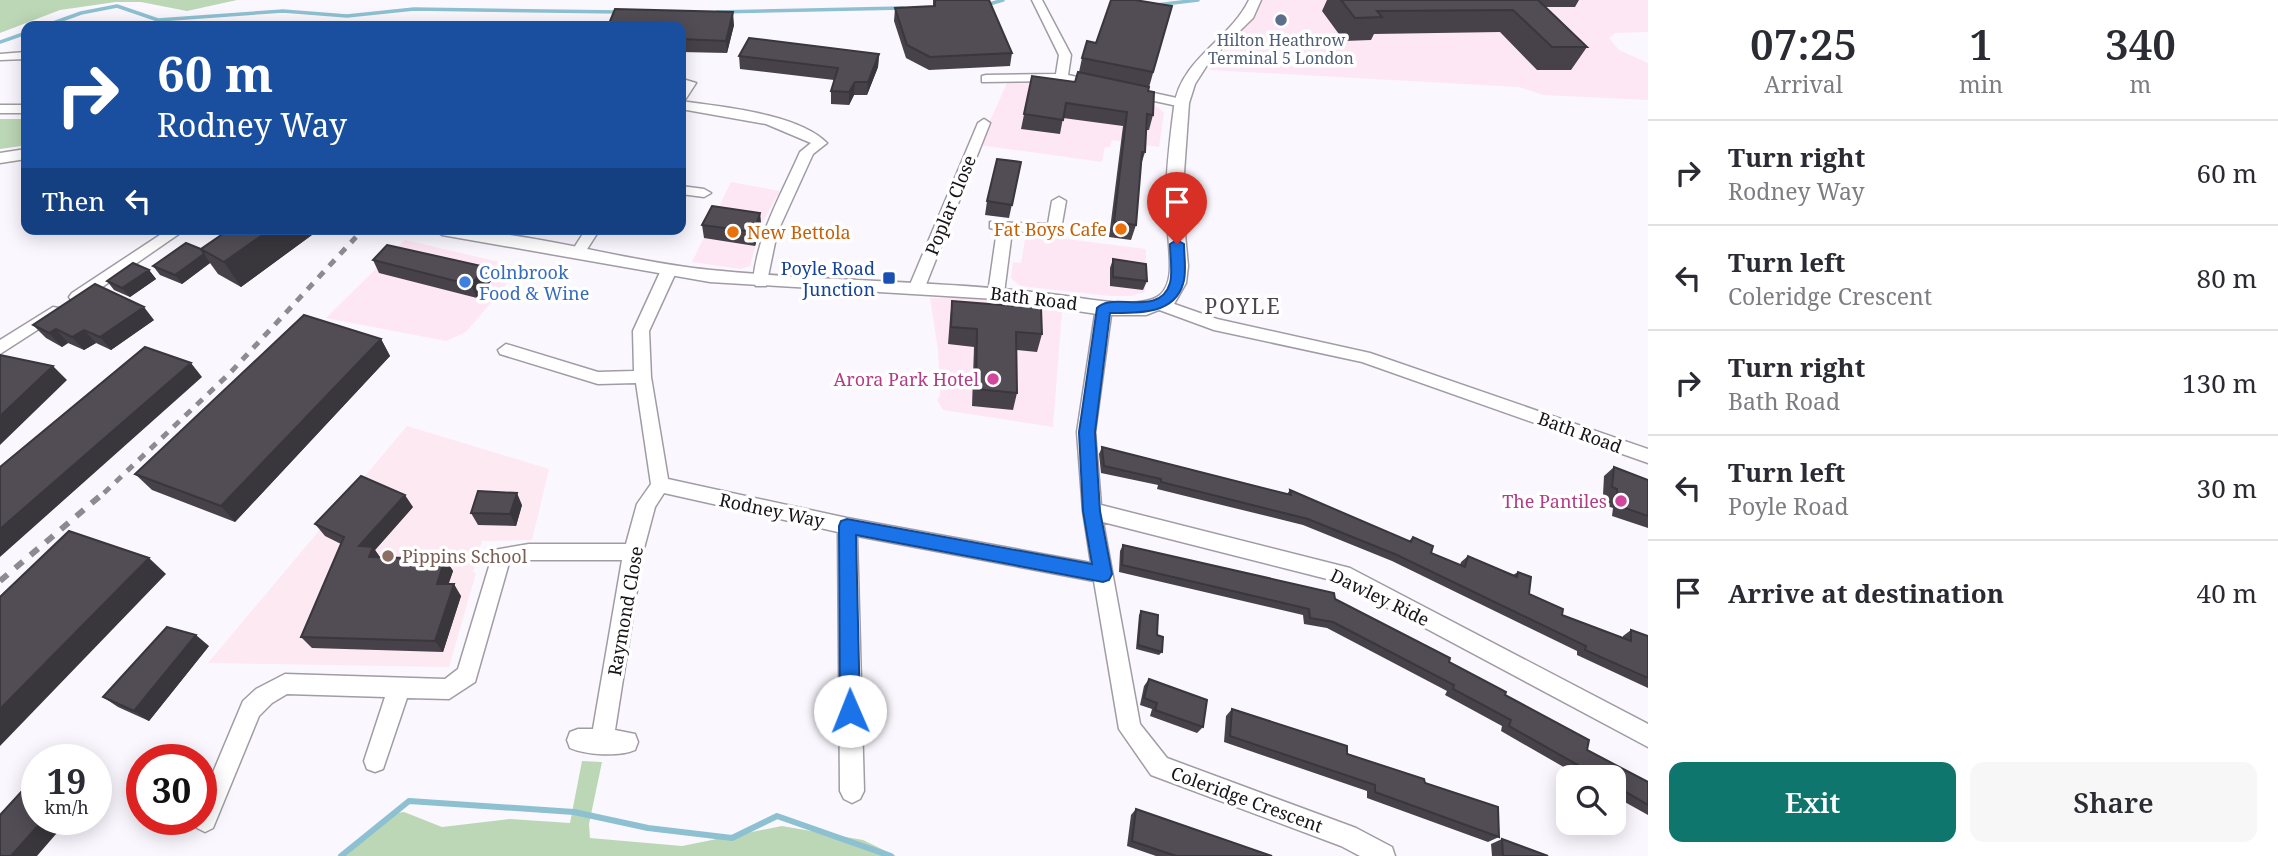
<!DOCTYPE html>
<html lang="en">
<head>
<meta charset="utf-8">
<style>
  :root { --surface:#fff; --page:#f7f7f7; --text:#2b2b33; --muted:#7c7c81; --line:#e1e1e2; --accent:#0f766e }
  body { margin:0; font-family:"Noto Serif",serif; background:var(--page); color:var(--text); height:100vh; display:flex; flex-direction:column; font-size:26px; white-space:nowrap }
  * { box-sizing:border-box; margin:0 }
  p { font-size:23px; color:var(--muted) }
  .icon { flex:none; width:38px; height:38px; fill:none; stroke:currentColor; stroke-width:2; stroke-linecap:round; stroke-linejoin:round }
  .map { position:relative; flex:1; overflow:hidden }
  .panel { display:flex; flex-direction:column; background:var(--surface); width:630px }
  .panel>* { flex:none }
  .top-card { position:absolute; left:21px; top:21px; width:665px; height:214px; border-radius:14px; box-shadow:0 4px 18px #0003; background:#1a4fa0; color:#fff; overflow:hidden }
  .buttons { position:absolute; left:1556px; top:765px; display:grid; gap:14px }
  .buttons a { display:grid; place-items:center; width:70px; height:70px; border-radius:14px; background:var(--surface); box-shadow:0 4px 18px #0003; font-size:35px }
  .speed { position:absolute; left:21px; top:744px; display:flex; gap:14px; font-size:35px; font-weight:700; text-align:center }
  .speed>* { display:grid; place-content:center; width:91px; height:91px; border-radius:50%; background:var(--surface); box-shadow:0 4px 18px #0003; line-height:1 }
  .speed small { font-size:18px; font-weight:400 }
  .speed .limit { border:10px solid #d22; background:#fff; color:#111 }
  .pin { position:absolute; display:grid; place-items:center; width:60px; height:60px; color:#fff; margin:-72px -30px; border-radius:50% 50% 50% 0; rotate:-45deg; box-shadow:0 0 7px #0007 }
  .pin .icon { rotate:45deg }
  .me { position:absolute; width:77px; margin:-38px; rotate:359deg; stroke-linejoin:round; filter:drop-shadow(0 0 5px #0008) }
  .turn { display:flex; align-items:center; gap:24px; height:147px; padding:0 21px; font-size:32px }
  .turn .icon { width:91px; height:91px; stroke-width:2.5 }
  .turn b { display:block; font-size:49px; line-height:60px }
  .then { display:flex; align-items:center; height:66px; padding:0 21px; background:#0003; gap:14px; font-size:26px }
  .eta { display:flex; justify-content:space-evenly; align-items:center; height:119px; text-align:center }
  .eta b { font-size:42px; font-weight:600; line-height:49px }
  .cta { display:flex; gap:14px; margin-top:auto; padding:14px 21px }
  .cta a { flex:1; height:80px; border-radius:14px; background:var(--accent); color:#fff; font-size:28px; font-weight:600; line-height:80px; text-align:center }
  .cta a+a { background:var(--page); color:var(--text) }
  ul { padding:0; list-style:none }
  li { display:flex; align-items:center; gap:21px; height:105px; padding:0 21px; border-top:2px solid var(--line) }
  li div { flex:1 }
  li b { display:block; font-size:26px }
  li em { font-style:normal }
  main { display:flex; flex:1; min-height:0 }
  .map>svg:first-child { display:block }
  .commercial { fill:#fee7f5 }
  .education { fill:#fce9f2 }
  .green { fill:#bcd7b5 }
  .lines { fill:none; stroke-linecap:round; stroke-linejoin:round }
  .stream-far1 { stroke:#8dc1d1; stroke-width:3.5 }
  .stream { stroke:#8dc1d1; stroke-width:6 }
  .minor-casing { stroke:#a19ca4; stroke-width:3 }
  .tertiary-casing { stroke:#a19ca4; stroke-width:3 }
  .minor { fill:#fff; fill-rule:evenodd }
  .tertiary { fill:#fff; fill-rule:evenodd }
  .rail-far1 { stroke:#8e8b90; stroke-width:5; stroke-dasharray:8 8; stroke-linecap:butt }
  .rail { stroke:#8e8b90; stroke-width:6; stroke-dasharray:10 10; stroke-linecap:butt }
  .wall { fill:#474249 }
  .shaded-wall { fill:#39363c }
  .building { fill:#524d55; stroke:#39363c; stroke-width:2 }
  .route { fill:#1a73e8; stroke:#114b97; stroke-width:2 }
  .service-dot { fill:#5c6f8a; stroke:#fff; stroke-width:2.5 }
  .food-dot { fill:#e8710a; stroke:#fff; stroke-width:2.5 }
  .transit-dot { fill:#1a4fb4; stroke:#fff; stroke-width:2.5 }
  .shop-dot { fill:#3f7fe0; stroke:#fff; stroke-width:2.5 }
  .hotel-dot { fill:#d1479c; stroke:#fff; stroke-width:2.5 }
  .education-dot { fill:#8d6e63; stroke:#fff; stroke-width:2.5 }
  .labels { text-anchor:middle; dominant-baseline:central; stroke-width:7; stroke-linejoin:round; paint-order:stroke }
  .far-service-label { font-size:16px; fill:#4e5e75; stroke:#fff }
  .street-label { font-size:18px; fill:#161417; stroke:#fff }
  .food-label { font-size:18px; fill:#c56008; stroke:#fff; text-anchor:end }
  .transit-label { font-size:18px; fill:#164399; stroke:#fff; text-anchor:end }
  .shop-label { font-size:18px; fill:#366cbe; stroke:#fff; text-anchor:start }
  .hotel-label { font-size:18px; fill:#b23c85; stroke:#fff; text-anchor:end }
  .education-label { font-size:18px; fill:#785e54; stroke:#fff; text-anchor:start }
  .quarter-label { font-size:21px; letter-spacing:2px; fill:#4c474f; stroke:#fff }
</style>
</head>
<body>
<main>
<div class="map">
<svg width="1648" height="856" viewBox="0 0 1648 856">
  <rect width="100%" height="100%" fill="#fbf7fe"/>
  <path class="commercial" d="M1261,0H1648V32L1615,33L1609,38L1619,50L1648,63V100L1543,95L1519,87L1209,70Z
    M1038,82L1158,107L1164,113L1159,147L1112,140L1110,147H1105L1102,162L979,145L1007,83Z
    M731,182L780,191L761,225L750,266L740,269L692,262Z
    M1026,234L1146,249L1145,292L1131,296H1109L1020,286L1011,278L1013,262L1021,263Z
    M405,240L521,267L466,332L446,341L326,318Z
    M930,298H970L1062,312L1053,427L943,410L937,400L940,395L938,350Z"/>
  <path class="education" d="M407,426L549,469L532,540L482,541L473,572L476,573L449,667L208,663Z"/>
  <path class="green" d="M0,0H237L187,11L141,2H116L60,10L0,33Z
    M0,119H26V140L21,146L0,149Z
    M582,761L602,762L589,824L590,838L682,846L782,826L863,840L896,856H344L378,823L395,813L404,812L442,827L510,819L570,823Z"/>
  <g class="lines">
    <path class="stream-far1" d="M986,5L1003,0
      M1156,5L1198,0
      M717,12L903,8
      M45,26L81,13L117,6L158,20L283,11L347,16L414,9L619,12
      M0,42L26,33"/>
    <path class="stream" d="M341,856L409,801L574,812L648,828L732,838L777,816L891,856"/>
    <defs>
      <path id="minor" d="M1032,0H1042L1071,55L1068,75L1101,82V88L1062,81L982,82V76L986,75L1056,74L1059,55Z
        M26,52V59L0,60V54Z
        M686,80L696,83L685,100L681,101V88Z
        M1131,88L1186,100L1188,103L1182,107L1127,95V89Z
        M681,101C721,107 797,113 827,143L813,154L777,233L766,286H756L753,282C757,235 781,195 800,152L811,143L766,124L681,109Z
        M0,105H26V113H0Z
        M984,119L990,123L925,287L917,292L912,291L909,287L978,123Z
        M681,186L704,189L711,193L704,197L681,194Z
        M1059,197L1066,201L1061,229L1051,234L1012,231L1004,293L996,298L991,297L988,293L997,230L990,228V222L1048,224L1052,201Z
        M169,229H186L82,301H72L69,297L72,293Z
        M586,229H600L582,257H572L570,254Z
        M669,265L677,270L649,331L651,377L668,479L847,518L1091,563L1083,511L1077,432L1096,308L1104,303L1112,308L1095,432L1101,505L1350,568L1648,724V747L1339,582L1103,522L1140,724L1167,758L1356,828L1392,847L1395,856H1360L1341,846L1151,775L1119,729L1094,581L857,536L864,791L860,799L852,803L844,799L840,791L838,532L664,493L655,507L643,552L615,730L635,734L638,742L635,750C619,757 586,755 570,748L567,740L570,732L578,729H593L622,560H529L509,563L475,682L449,699L407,698L383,769L375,772L367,769L364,761L385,697L287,694L272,703L259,716L213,828L205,832L197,828L193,820L201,819V801L243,701L256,689L285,674L445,679L458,669L494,550L529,544H626L637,504L651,484L636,383L598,384L500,354L498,350L506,344L598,372L634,371L633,331L661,270Z
        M1160,299L1217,319L1370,353L1648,449V463L1362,362L1214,330L1154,308L1152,304L1154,300Z
        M53,307L59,308L61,312L59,316L0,354V340Z"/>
      <path id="tertiary" d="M1249,0H1261L1253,18L1211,59L1195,84L1189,103L1182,201L1188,266L1186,283L1174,304L1146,315H1104L996,299L710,282L442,235L434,229C528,229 618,261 711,270C830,282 948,280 1066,296C1089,299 1141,310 1160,295C1168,288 1170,275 1170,266C1170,244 1166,223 1166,202C1166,171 1170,138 1174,107C1180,59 1230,40 1249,0Z
        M26,149V159L0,163V153Z"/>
    </defs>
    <use href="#minor" class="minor-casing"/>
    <use href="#tertiary" class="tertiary-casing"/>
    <use href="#minor" class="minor"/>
    <use href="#tertiary" class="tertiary"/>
    <path class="rail-far1" d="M104,493L230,373L356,237"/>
    <path class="rail" d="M0,581L106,491"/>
  </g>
  <path class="wall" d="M933,0H989L1012,53L1010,66L929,70L906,58L894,21L895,8L933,6Z
    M1327,0H1579L1575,7H1545L1587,47L1571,70H1537L1500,32L1374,34L1371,40L1344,41L1322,11Z
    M1172,6L1148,91L1153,115L1149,130H1146L1145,152L1141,165L1136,225L1131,240L1109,237L1123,126L1063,118L1060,134L1021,129L1032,76L1075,82L1079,72L1082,58L1096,43Z
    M734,25L727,53L681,52V26Z
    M879,54L878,67L867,95H854L849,105L831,104V91L834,80L740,69L739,56Z
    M1021,162L1009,218L985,215L987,201Z
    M760,213L761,226L755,246L704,238L702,225Z
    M230,229H314L316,232L241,287L218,274L210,263L182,284L160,275L153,266L201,249Z
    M1113,259L1147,281L1143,290L1110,286V268Z
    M373,260L486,267L491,281L477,298L379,273Z
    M149,270L156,279L130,297L114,290L107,281Z
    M952,301L1042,334L1037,352L1017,350V393L1013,410L972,406L974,347L948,344L950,318Z
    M154,320L111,350L96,343L84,350L68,343L62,347L46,338L33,325Z
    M381,339L390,356L235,522L152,490L135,474Z
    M1102,447L1287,494L1290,490L1409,541L1413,537L1431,553L1460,565L1461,562L1468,556L1513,575L1518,572L1529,594L1562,615L1623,638V636L1631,630L1648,636V688L1577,655V651L1392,561L1303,525L1157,489L1158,485L1101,473L1099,454Z
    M1614,467L1648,480V528L1612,516L1613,508L1607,506L1608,497L1603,495L1604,476Z
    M522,505L516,526L478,525L471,513Z
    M413,507L375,550L380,557L445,559L453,571L448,584L461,596L443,652L312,648L301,637L341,544L325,536L315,524Z
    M1123,545L1335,599L1449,662L1505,695L1587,750L1648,782V815L1614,796V777H1581L1501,731L1502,726L1445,695L1447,691L1327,628L1304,624L1303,615L1119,572L1120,551Z
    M1141,611L1157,635L1162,652L1159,655L1136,649L1139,615Z
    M209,646L149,721L118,707L103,697Z
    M1149,679L1203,727L1197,733L1150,716L1152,709L1140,705L1144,686Z
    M1232,709L1425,783L1499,837L1488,842L1367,798V791L1224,742L1226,716Z
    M1136,809L1272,856H1156L1127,846L1131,815Z
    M1502,839L1548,856H1492L1491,844Z"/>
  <path class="shaded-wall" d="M733,12L734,25L727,53L726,41Z
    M879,54L878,67L867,95L868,82Z
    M855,82L854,95L849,105V92Z
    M760,213L761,226L755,246L754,232Z
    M271,229H314L316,232L241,287L224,262Z
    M204,254L210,263L182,284L175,275Z
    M486,267L491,281L477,298L471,285Z
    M149,270L156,279L130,297L122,288Z
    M144,307L154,320L111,350L100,337Z
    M56,329L68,343L62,347L49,333Z
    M84,330L96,343L84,350L72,337Z
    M381,339L390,356L235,522L221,506Z
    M191,363L202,377L0,557V529Z
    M53,366L67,380L0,445V416Z
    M517,493L522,505L516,526L510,514Z
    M405,495L413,507L375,550L381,559L377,569L359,546Z
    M149,558L166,574L0,746V709Z
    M445,559L453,571L445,595L437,584Z
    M454,584L461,596L443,652L435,641Z
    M196,635L209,646L149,721L134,711Z
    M44,819H69L37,856H11Z"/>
  <path class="building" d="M935,0H989L1012,53L930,57L907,45L895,8L935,6Z
    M1111,0H1135L1172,6L1153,72L1082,58L1087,41L1096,43Z
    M1341,0H1538L1587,47H1552L1513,10L1377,11L1382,17L1355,18Z
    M615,9L733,12L726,41L681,39V26H608Z
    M749,38L879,54L868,82H855L849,92L831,91L838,68L739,56Z
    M1078,72L1149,87L1148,91L1154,92L1153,115L1147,114L1145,152H1142L1136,225L1114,222L1127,112L1066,103L1063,120L1024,114L1032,76L1075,82Z
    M997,159L1021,162L1012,205L987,201Z
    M712,206L760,213L754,232L702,225Z
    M230,229H271L224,262L201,249Z
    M186,243L201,249L204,254L175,275L153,266Z
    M387,245L486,267L471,285L373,260Z
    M1113,259L1146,264L1147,281L1113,277Z
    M133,263L149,270L122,288L107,281Z
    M95,284L144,307L100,337L84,330L72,337L56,329L49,333L33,325Z
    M952,301L1041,308L1042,334L1016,332L1017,393L976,389L977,329L951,327Z
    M304,315L381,339L221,506L135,474Z
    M145,347L191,363L0,529V467Z
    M0,355L53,366L0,416Z
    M1102,447L1291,495L1290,490L1411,542L1413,537L1433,546L1431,553L1465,567L1468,556L1517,577L1518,572L1531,577L1529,594L1563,609L1562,615L1631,641V630L1648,636V678L1585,650L1586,646L1397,555L1308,519L1161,482V479L1104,466Z
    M1614,467L1648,480V516L1622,507L1623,499L1617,497V489L1612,487Z
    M361,476L405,495L359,546L373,547L369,557L445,559L437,584H454L435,641L301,637L344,537L315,524Z
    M478,491L517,493L510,514L471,513Z
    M69,531L149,558L0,709V597Z
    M1123,545L1334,593L1335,599L1450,658L1449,662L1506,692L1505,695L1589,740L1587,750L1648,782V805L1614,785V777H1599L1509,726L1511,720L1453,689L1454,685L1333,622L1310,618L1309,609L1122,565Z
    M1141,611L1158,615L1157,635L1163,637L1162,652L1138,645Z
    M167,627L196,635L134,711L103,697Z
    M1149,679L1207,700L1203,727L1155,710L1157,703L1144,698Z
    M1232,709L1347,746V754L1424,779L1425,783L1498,807L1499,837L1375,792V785L1230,736Z
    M23,790L37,796V819H44L11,856H0V815Z
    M1136,809L1272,856H1176L1132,841Z
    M1502,839L1548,856H1503Z"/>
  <path class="route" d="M1177,240L1184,244C1184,256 1187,273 1183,284C1174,315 1137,313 1110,313L1095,432L1100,511L1112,574L1109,580L1103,582L856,535L860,711L857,718L850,721L843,718L840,711L839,526L841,521L847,519L1092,564L1083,511L1079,432L1097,308C1112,291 1160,318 1170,283C1173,272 1170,256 1170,244Z"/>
  <circle class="service-dot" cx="1281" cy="20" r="7"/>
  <g class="food-dot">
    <circle cx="1121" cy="229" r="7"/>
    <circle cx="733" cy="232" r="7"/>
  </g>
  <rect class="transit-dot" x="882" y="271" width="14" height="14" rx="3.5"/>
  <circle class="shop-dot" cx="465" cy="282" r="7"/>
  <g class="hotel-dot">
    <circle cx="993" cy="379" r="7"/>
    <circle cx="1621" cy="501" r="7"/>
  </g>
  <circle class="education-dot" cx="388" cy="556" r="7"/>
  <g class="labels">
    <g class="far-service-label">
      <text x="1281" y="40">Hilton Heathrow<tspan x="1281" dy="18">Terminal 5 London</tspan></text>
    </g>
    <g class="street-label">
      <text transform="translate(950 205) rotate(-68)">Poplar Close</text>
      <text transform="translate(1034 298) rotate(7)">Bath Road</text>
      <text transform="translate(1580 432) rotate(20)">Bath Road</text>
      <text transform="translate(772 510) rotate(12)">Rodney Way</text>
      <text transform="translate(1380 597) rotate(26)">Dawley Ride</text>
      <text transform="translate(625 611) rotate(-80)">Raymond Close</text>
      <text transform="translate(1247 799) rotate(20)">Coleridge Crescent</text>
    </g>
    <g class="food-label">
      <text x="1107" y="229">Fat Boys Cafe</text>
      <text x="747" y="232" text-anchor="start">New Bettola</text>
    </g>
    <g class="transit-label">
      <text x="875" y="268">Poyle Road<tspan x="875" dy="21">Junction</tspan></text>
    </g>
    <g class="shop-label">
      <text x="479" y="272">Colnbrook<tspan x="479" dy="21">Food &amp; Wine</tspan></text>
    </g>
    <g class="hotel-label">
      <text x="979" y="379">Arora Park Hotel</text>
      <text x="1607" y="501">The Pantiles</text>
    </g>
    <g class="education-label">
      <text x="402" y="556">Pippins School</text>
    </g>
    <g class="quarter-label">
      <text x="1243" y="306">POYLE</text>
    </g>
  </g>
</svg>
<div class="buttons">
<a><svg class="icon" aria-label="search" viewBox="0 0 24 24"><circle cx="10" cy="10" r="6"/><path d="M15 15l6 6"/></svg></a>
</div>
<div class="speed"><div>19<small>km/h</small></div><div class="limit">30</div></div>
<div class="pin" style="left:1177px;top:244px;background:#d93025"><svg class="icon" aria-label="arrive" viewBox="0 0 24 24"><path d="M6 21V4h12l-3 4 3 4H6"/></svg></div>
<svg class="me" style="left:850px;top:711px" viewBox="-20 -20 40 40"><circle r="19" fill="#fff"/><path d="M0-13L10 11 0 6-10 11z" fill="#1a73e8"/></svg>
<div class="top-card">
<div class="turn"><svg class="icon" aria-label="right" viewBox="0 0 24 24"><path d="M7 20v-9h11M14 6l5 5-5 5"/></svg><div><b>60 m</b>Rodney Way</div></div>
<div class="then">Then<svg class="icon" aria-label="left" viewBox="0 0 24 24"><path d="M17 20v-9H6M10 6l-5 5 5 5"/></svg></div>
</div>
</div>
<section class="panel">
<div class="eta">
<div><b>07:25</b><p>Arrival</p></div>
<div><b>1</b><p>min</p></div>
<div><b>340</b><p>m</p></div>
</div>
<ul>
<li><svg class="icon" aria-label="right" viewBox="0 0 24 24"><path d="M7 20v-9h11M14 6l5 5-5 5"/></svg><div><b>Turn right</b><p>Rodney Way</p></div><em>60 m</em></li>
<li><svg class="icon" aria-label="left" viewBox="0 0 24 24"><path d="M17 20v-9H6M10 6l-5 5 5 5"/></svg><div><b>Turn left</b><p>Coleridge Crescent</p></div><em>80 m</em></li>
<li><svg class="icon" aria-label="right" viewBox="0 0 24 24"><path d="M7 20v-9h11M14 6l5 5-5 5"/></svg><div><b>Turn right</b><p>Bath Road</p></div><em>130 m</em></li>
<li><svg class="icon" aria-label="left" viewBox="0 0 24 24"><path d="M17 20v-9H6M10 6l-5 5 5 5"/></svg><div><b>Turn left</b><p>Poyle Road</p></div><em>30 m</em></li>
<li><svg class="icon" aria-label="arrive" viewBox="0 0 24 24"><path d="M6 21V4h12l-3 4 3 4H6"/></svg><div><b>Arrive at destination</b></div><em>40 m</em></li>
</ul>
<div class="cta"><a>Exit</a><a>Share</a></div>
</section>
</main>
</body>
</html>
